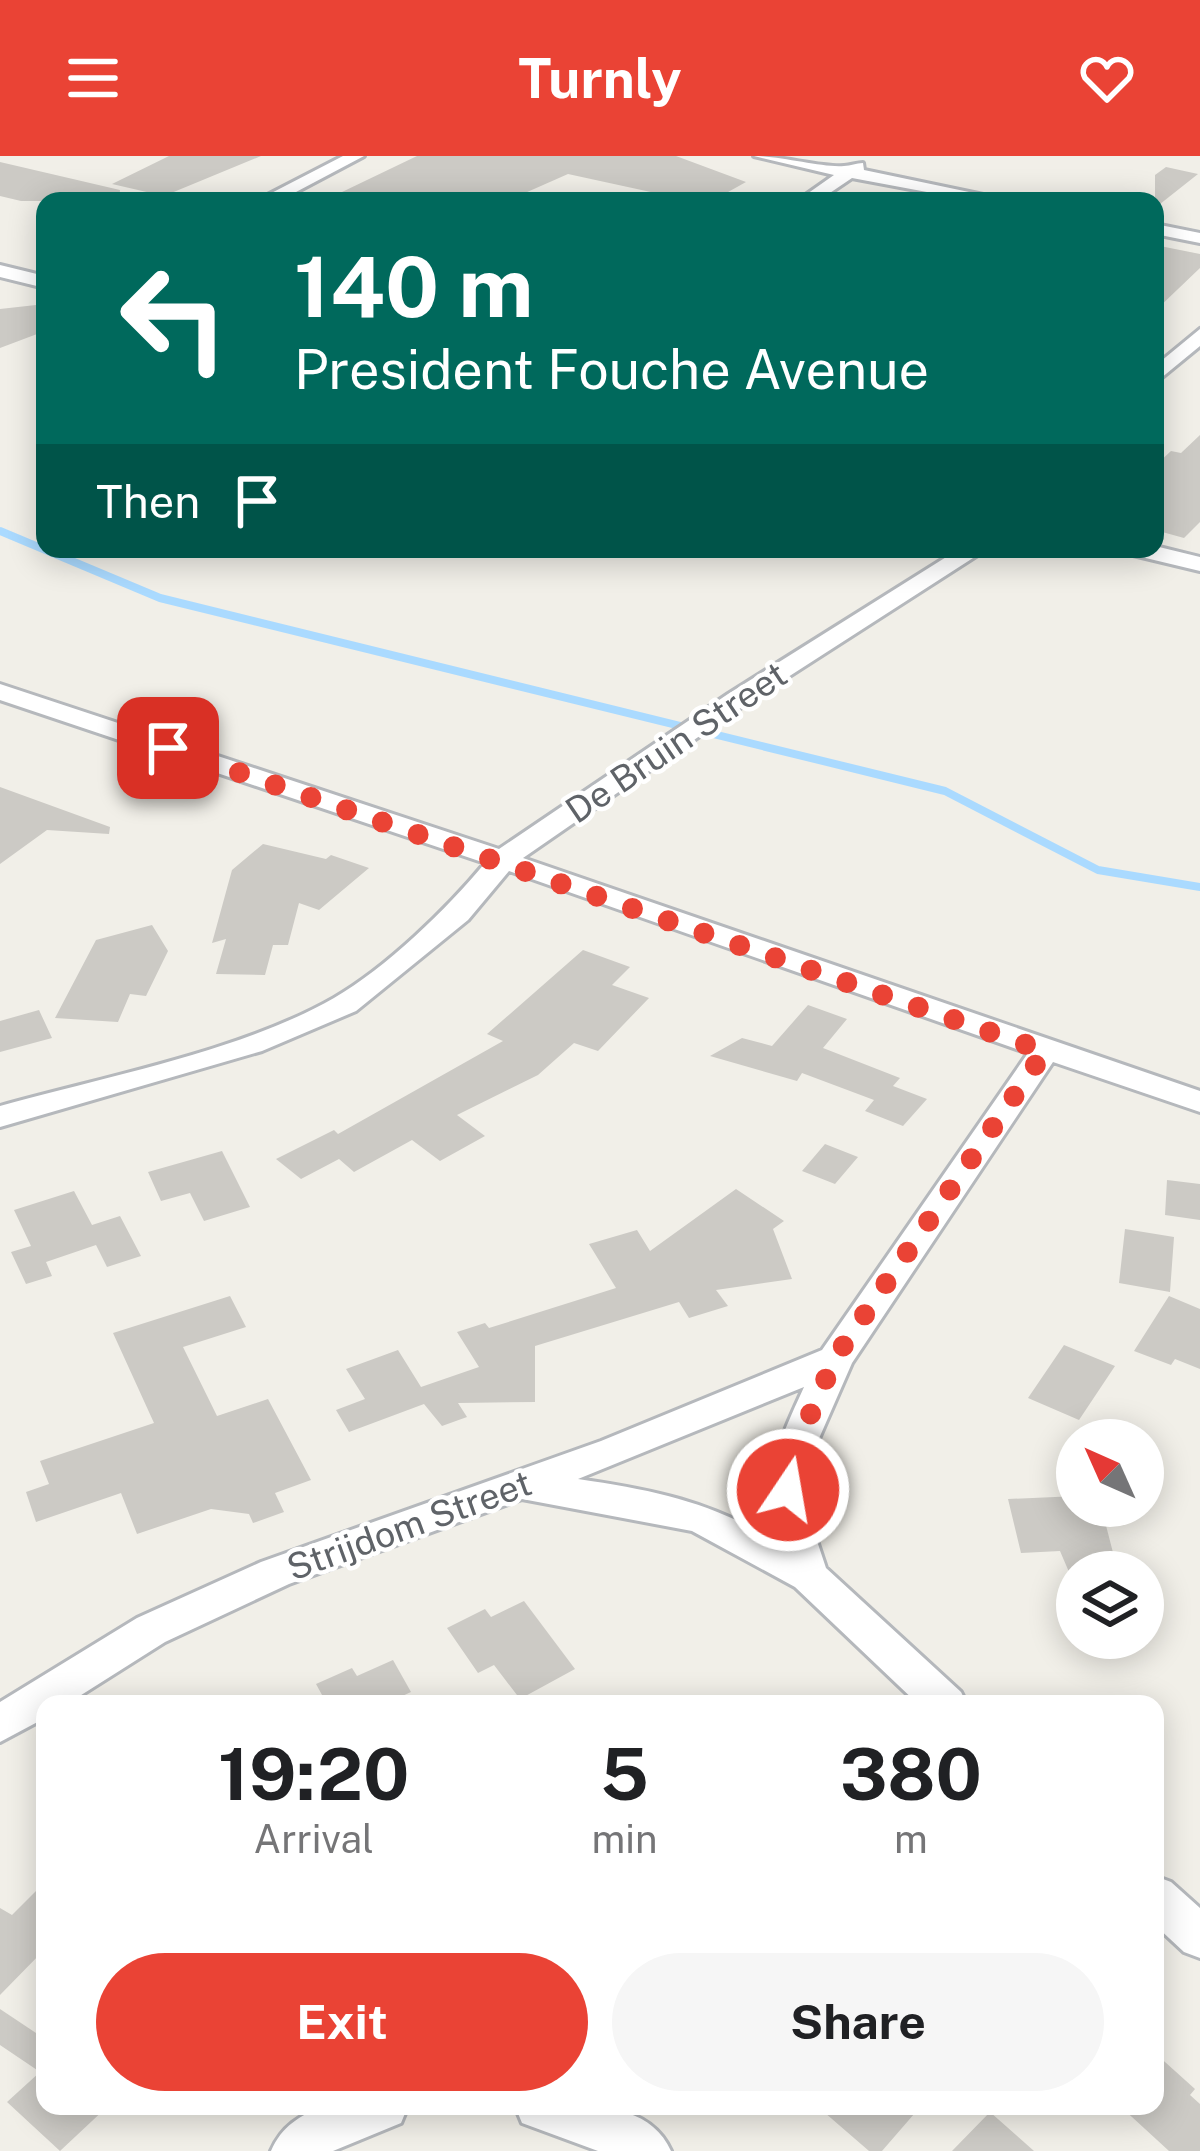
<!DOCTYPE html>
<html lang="en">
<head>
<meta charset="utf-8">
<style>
  :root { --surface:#fff; --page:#f6f6f6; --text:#202124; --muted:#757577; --accent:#ea4335 }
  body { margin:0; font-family:"Public Sans",sans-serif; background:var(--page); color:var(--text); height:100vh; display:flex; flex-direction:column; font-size:45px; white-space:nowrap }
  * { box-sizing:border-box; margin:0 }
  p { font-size:39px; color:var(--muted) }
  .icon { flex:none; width:66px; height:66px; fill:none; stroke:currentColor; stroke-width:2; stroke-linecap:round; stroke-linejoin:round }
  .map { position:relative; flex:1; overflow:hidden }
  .side { position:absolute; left:36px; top:1539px; width:1128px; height:420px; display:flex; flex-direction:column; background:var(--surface); border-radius:24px; box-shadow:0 6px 30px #0003 }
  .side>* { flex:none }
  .banner { position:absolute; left:36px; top:36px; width:1128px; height:366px; border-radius:24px; box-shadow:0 6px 30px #0003; background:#00695c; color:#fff; overflow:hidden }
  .needle { width:78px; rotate:315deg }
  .controls { position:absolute; left:1056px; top:1263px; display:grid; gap:24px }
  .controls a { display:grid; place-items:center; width:108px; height:108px; border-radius:50%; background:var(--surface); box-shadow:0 6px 30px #0003; font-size:60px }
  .pin { position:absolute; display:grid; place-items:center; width:102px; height:102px; color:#fff; margin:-51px; border-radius:24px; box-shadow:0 6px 18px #0006 }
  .me { position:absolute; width:132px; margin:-66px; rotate:12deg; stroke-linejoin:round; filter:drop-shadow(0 0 9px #0008) }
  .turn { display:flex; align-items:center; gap:42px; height:252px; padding:0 60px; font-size:54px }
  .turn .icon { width:156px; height:156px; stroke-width:2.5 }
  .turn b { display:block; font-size:84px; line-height:102px }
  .then { display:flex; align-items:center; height:114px; padding:0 60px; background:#0003; gap:24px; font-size:45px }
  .eta { display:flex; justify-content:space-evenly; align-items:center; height:204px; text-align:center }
  .eta b { font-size:72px; font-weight:700; line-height:84px }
  .action { display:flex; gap:24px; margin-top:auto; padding:24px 60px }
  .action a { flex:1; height:138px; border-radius:72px; background:var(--accent); color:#fff; font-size:48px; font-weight:700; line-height:138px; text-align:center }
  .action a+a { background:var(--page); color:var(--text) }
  header { display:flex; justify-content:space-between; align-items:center; height:156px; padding:0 60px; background:var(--accent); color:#fff; font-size:54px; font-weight:700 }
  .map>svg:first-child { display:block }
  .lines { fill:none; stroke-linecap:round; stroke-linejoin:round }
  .stream { stroke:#aadaff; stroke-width:8 }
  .building { fill:#cccac5 }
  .street-casing { stroke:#b5b8bc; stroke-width:6 }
  .street { fill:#fff; fill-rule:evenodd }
  .route { stroke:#ea4335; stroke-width:21; stroke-dasharray:0 37.8 }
  .labels { text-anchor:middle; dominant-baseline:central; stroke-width:9; stroke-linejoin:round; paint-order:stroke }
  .street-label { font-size:36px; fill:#5f6368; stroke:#fff }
</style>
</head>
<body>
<header><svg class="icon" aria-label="menu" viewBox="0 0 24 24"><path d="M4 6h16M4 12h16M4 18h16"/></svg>Turnly<svg class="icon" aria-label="heart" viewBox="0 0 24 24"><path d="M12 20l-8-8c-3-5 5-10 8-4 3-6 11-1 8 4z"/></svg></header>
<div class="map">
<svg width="1200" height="1995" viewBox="0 0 1200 1995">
  <rect width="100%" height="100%" fill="#f1efe8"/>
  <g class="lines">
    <path class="stream" d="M0,375L160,442L945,635L1098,714L1200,731"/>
  </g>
  <path class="building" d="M169,0H261L164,40L112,28Z
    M417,0H676L746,26L712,45H692L568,18L507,45H335L349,37L342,36Z
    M0,6L120,34L119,45H21L0,40Z
    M1166,11L1198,18L1155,52V19Z
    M1155,89L1200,98V112L1155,155Z
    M45,148V175L0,192V153Z
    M1200,279V366L1184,382L1155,374V310L1171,295L1181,297Z
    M0,631L110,671L109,678L47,674L0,708Z
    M263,688L326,703L331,699L369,712L319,754L299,747L288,789H273L265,819L216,818L226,783L212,787L232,714Z
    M152,769L168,795L146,840L130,838L118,866L55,862L96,784Z
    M583,794L630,811L612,829L649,842L598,895L574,887L538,919L457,959L485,980L440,1005L412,984L354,1016L339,1003L301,1023L276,1003L334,974L338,978L503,885L487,878Z
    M808,849L847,863L823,892L900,922L893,930L927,943L903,970L865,955L874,944L802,917L797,925L710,900L742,882L772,890Z
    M39,854L52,882L0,896V865Z
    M825,988L858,1001L835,1028L802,1015Z
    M222,995L250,1051L204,1065L190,1037L161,1045L148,1016Z
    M1167,1024L1200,1028V1064L1165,1059Z
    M736,1033L784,1065L773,1073L792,1123L716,1134L728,1150L689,1162L679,1146L535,1190V1246L458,1247L467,1261L442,1270L424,1248L349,1276L336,1254L365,1243L346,1213L398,1194L421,1231L479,1211L457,1176L485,1167L489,1172L616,1132L589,1088L637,1074L650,1095Z
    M74,1035L92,1069L120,1060L141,1100L107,1111L96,1089L46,1106L52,1120L26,1128L11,1096L31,1090L14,1054Z
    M1125,1073L1174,1081L1170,1136L1119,1127Z
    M230,1140L246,1171L183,1191L217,1260L268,1243L311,1324L275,1337L284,1356L253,1367L249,1358L211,1353L137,1378L121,1337L36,1366L26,1336L49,1328L40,1305L154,1267L113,1177Z
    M1169,1140L1200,1153V1213L1175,1203L1171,1209L1134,1195Z
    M1064,1189L1115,1210L1079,1264L1028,1242Z
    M1077,1340V1350H1101L1118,1416H1069L1060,1395L1021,1397L1008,1343Z
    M524,1445L575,1513L520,1543L494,1509L478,1517L447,1472L485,1453L491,1461Z
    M393,1504L411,1536L385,1548H327L316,1528L352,1512L357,1520Z
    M45,1726V1793L0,1839V1752L12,1759Z
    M0,1853L45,1883V1950H108L60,1995L7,1946L40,1916L0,1889Z
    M1155,1897L1195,1933L1190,1939L1200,1948V1995H1169L1120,1950H1155Z
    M817,1950H921L882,1995H869Z
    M990,1956L1034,1995H952Z"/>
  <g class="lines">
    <defs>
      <path id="street" d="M343,0H364L279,45H256Z
        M754,0C781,0 823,12 844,10C851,10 856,7 863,7L864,14L1012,45H975L852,22L818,45H797L834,19Z
        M1155,68L1200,77V87L1155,78Z
        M0,109L45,120V132L0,121Z
        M1200,173V190L1155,227V210Z
        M1155,390L1200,401V415L1129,398L1125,393Z
        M959,393H987L746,548L523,702L1200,935V956L1053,906L852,1207L810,1303V1364L826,1412L961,1536L967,1548H918L795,1431L692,1375L522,1343L289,1428L165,1486L67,1548H45V1562L0,1586V1546L137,1462L261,1406L601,1285L822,1194L1028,897L509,715L468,764L356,855L262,895L0,971V950C103,921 242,895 334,842C386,812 447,753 485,707L0,544V528L499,693L728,538ZM804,1231C780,1284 759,1325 778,1385C705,1345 659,1335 578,1323Z
        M1155,1720L1171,1726L1200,1752V1802L1184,1796L1155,1769Z
        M324,1950H408L401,1967L333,1995H271C282,1970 299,1960 324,1950Z
        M515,1950C566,1950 646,1938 671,1995H598L522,1967Z"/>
    </defs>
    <use href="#street" class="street-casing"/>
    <use href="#street" class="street"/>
  </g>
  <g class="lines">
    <path class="route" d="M168,592L1045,895L835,1202L791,1303L788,1334"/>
  </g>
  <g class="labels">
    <g class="street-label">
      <text transform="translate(676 586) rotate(-34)">De Bruin Street</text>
      <text transform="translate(409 1369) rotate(-20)">Strijdom Street</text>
    </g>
  </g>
</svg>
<div class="controls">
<a><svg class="needle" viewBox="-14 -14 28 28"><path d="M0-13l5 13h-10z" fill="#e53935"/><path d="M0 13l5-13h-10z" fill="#757577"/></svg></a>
<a><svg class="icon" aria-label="layers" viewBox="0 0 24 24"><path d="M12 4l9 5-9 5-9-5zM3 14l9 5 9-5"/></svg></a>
</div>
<div class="pin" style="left:168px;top:592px;background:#d93025"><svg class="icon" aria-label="arrive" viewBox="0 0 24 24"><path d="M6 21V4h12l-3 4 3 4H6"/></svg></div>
<svg class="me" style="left:788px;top:1334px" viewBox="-20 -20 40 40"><circle r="17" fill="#ea4335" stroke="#fff" stroke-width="3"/><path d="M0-11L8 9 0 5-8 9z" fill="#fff"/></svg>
<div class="banner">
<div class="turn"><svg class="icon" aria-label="left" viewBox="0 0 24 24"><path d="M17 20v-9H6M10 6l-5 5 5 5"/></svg><div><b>140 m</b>President Fouche Avenue</div></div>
<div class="then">Then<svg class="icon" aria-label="arrive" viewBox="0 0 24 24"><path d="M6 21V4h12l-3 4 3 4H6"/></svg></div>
</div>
<section class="side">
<div class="eta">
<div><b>19:20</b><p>Arrival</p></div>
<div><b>5</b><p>min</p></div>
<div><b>380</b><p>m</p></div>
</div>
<div class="action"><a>Exit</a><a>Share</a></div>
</section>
</div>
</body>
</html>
